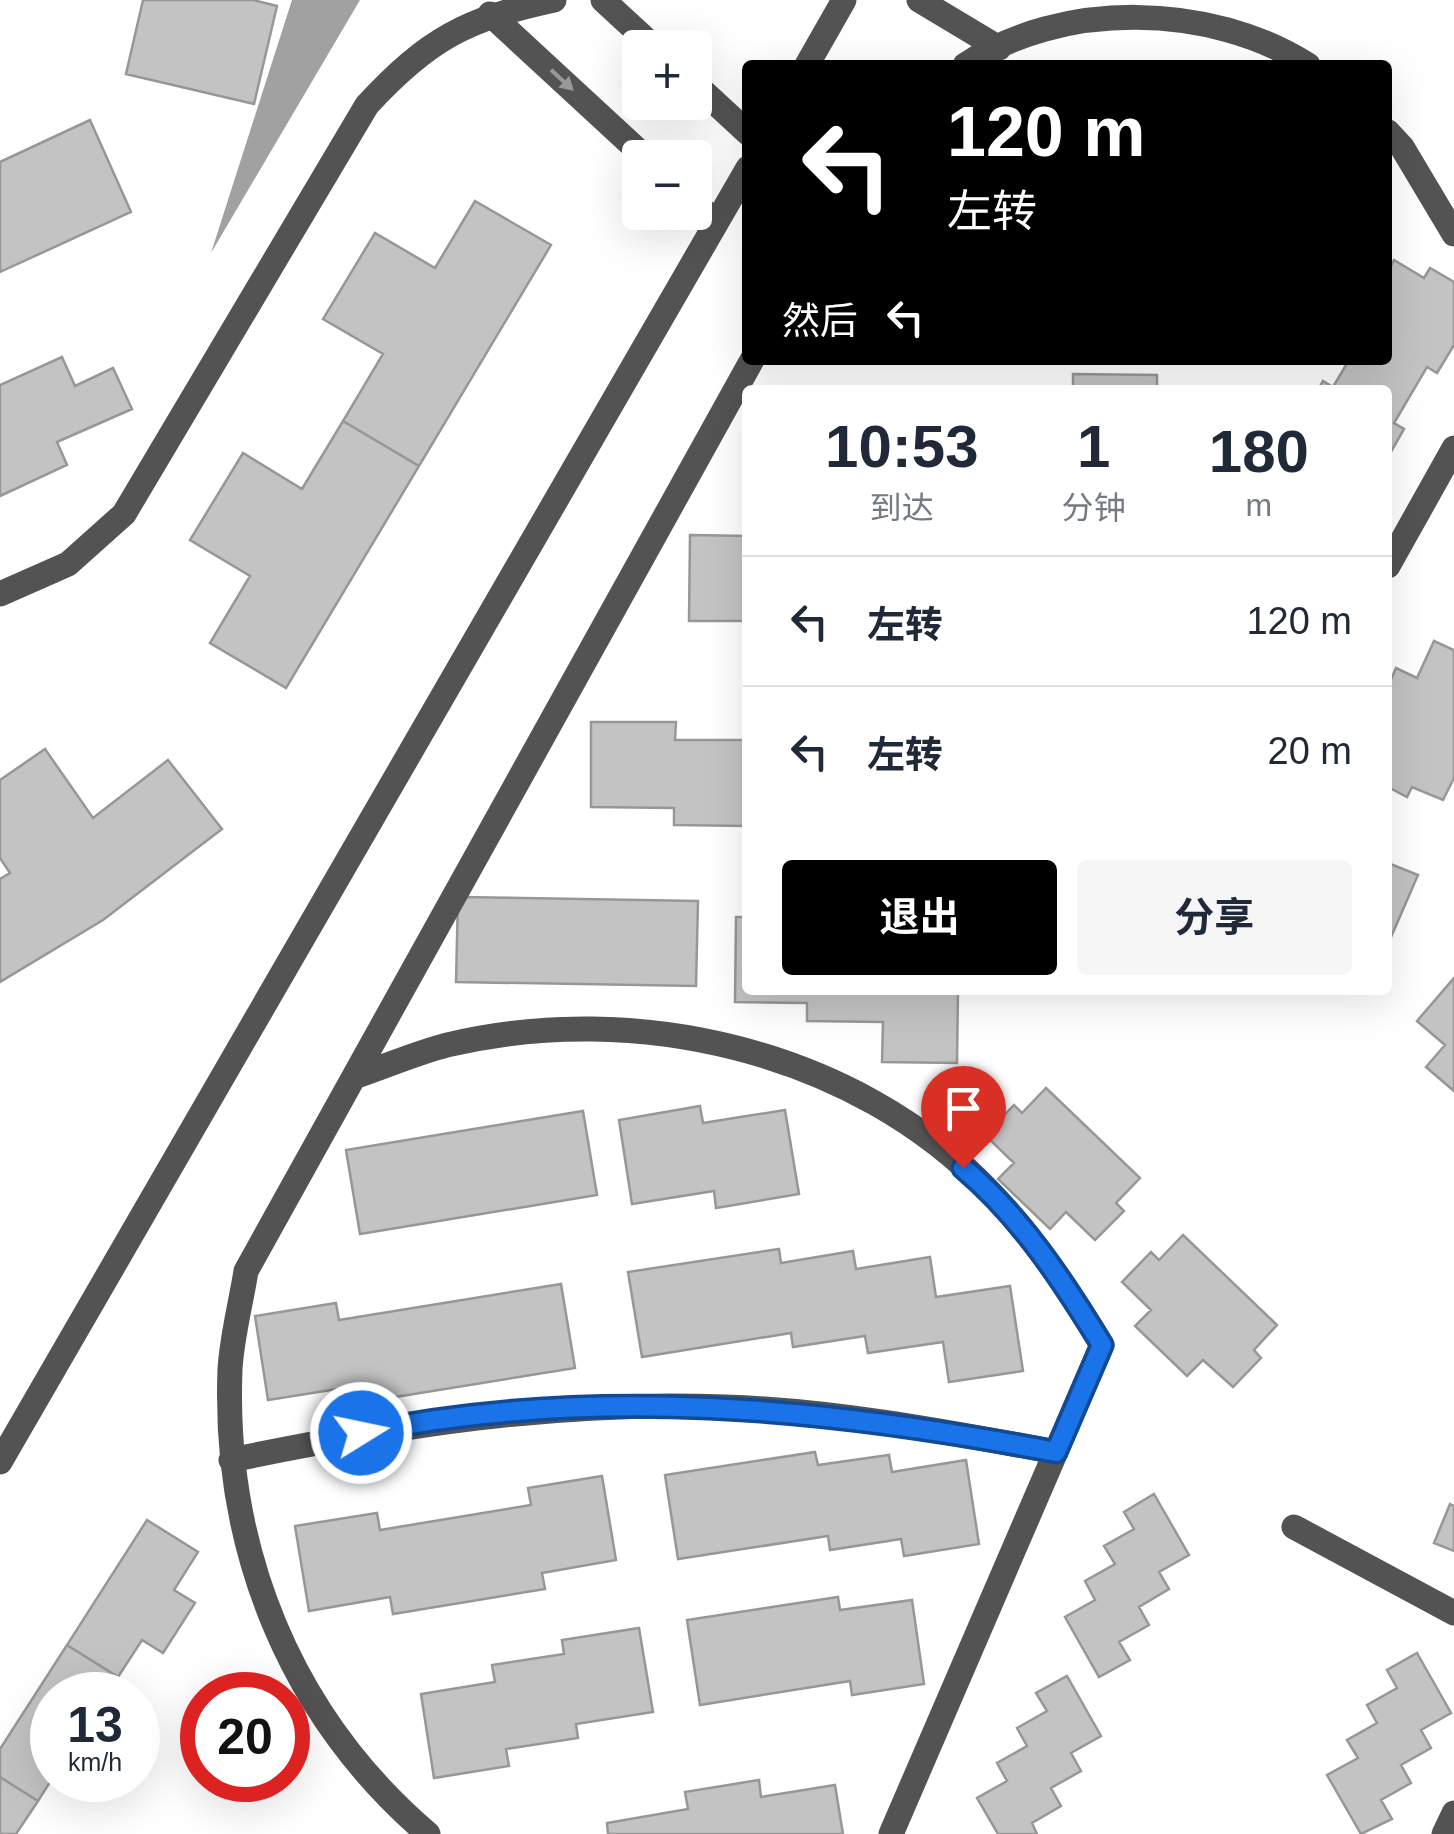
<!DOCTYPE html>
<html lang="zh">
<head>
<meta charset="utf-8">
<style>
  :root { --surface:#fff; --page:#f6f6f7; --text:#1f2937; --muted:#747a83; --line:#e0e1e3; --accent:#000 }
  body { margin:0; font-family:Helvetica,"Noto Sans SC",sans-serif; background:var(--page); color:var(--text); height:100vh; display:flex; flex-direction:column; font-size:38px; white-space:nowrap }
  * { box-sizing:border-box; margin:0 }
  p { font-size:32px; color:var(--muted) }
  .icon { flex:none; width:55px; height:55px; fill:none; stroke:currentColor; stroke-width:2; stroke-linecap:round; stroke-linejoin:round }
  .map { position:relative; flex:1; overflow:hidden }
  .drawer { position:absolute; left:742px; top:385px; width:650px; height:610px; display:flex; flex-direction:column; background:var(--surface); border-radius:10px; box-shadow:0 10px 40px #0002 }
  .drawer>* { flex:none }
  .top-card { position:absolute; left:742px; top:60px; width:650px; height:305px; border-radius:10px; box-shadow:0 10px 40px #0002; background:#000; color:#fff; overflow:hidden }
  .buttons { position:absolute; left:622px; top:30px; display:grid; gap:20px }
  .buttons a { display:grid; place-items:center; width:90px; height:90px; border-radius:10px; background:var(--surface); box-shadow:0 10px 40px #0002; font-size:50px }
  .speed { position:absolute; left:30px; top:1672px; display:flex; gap:20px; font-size:50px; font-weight:700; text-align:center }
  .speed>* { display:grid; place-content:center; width:130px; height:130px; border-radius:50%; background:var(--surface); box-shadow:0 10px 40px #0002; line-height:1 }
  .speed small { font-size:25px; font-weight:400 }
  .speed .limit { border:15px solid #d22; background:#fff; color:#111 }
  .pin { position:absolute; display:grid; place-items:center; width:85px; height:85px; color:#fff; margin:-102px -42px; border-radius:50% 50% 50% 0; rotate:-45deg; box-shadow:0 0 10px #0007 }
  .pin .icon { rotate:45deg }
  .me { position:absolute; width:110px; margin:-55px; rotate:80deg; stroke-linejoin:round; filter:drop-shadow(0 0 8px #0008) }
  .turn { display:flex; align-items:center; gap:35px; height:210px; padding:0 40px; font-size:45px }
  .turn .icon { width:130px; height:130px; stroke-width:2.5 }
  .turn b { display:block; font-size:70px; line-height:85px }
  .then { display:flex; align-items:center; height:95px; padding:0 40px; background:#0003; gap:20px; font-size:38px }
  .eta { display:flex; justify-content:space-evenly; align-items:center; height:170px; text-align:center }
  .eta b { font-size:60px; font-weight:700; line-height:70px }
  .button { display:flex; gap:20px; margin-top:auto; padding:20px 40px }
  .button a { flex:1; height:115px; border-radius:10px; background:var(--accent); color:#fff; font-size:40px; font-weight:700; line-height:115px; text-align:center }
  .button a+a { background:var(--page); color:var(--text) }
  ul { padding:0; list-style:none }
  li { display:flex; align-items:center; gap:30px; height:130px; padding:0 40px; border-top:2px solid var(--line) }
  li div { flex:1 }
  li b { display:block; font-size:38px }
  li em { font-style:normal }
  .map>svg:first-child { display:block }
  .water { fill:#a1a1a1 }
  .building { fill:#c3c3c3; stroke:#979797; stroke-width:2.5 }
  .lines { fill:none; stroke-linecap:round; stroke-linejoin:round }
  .minor { stroke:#535353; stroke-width:25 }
  .oneway { fill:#989898 }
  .route-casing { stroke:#114b97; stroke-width:25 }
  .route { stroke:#1a73e8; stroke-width:18 }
</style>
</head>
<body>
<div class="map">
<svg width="1454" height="1834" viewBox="0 0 1454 1834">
  <rect width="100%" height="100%" fill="#fff"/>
  <path class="water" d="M292,0H360L211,253Z"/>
  <path class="building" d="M143,0H253L277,6L254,104L126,74Z
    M90,120L131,212L0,272V162Z
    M475,201L551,245L419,466L343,421L383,354L323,319L375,233L435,268Z
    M1394,260L1424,278L1430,268L1454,282V345L1437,373L1427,367L1394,423L1404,429L1388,457V390H1318L1323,381L1333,387L1349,360H1388V272Z
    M62,357L75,386L113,368L132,409L57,442L67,465L0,496V385Z
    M1073,374L1157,375V390H1073Z
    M343,421L419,466L286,688L210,643L250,576L190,540L243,453L302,489Z
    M690,535L748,536V621H689Z
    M1434,641L1454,650V778L1443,800L1412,787L1407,797L1388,787V687L1396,668L1417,678Z
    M591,722H676L675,740H748V826L674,825V808L591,807Z
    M45,749L93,818L168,760L222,829L103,920L0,982V879L10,873L0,858V780Z
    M1388,863L1418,875L1388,944Z
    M458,897L698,901L696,986L456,982Z
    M736,917H748V990H958L957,1063L882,1062L883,1022L807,1021V1003L735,1002Z
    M1454,978V1091L1426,1067L1445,1045L1417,1021Z
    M1046,1088L1140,1178L1116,1203L1124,1211L1095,1240L1066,1212L1050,1229L998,1179L1014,1163L985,1135L1014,1105L1022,1113Z
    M700,1106L703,1123L785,1110L799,1194L716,1208L714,1191L632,1204L619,1120Z
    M583,1111L597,1195L360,1234L346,1150Z
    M1183,1235L1277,1325L1254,1350L1261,1358L1233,1387L1203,1360L1187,1376L1135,1326L1151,1310L1122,1282L1151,1252L1159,1260Z
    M779,1249L781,1263L853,1251L856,1269L930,1257L936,1297L1010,1286L1023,1371L949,1382L943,1342L868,1353L865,1336L793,1347L791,1333L642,1357L628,1272Z
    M561,1284L575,1368L352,1404L350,1387L268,1400L255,1316L336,1303L339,1320Z
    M815,1452L818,1465L889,1455L892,1472L966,1460L979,1544L904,1556L901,1539L830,1550L828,1536L678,1559L665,1475Z
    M602,1476L616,1560L542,1573L545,1589L393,1614L390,1597L309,1611L295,1526L377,1513L380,1530L531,1505L528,1488Z
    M1154,1494L1189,1555L1159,1572L1169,1589L1139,1607L1149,1625L1119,1642L1130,1660L1099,1677L1065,1617L1095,1600L1085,1581L1115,1564L1104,1546L1134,1529L1124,1512Z
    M1450,1504L1454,1506V1551L1434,1543Z
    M147,1520L198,1552L174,1590L195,1603L163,1653L142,1640L118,1677L67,1645Z
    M838,1597L840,1610L912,1600L924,1684L852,1695L850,1681L700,1705L687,1620Z
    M639,1628L653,1712L576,1724L578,1738L506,1749L509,1766L434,1778L421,1694L495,1682L492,1665L564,1654L562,1640Z
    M67,1645L118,1677L106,1695H52V1779L38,1801L0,1777V1749Z
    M1417,1653L1451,1713L1421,1730L1431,1748L1401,1765L1411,1783L1381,1800L1392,1819L1361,1834L1327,1775L1358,1758L1347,1740L1377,1723L1367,1705L1397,1688L1387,1670Z
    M1067,1676L1101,1736L1071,1753L1081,1771L1051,1788L1061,1806L1032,1823L1037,1834H998L977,1798L1007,1781L997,1763L1027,1746L1017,1728L1047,1711L1036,1693Z
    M0,1777L38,1801L16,1834H0Z
    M759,1780L761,1797L835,1785L843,1834H608L607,1823L688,1809L685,1792Z"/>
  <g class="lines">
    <path class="minor" d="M603,0L655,48
      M919,0L999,48
      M490,14L646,158
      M807,65L844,0
      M965,65C1061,0 1211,3 1308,65
      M695,84L748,133
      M1388,132L1402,147L1454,234
      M695,203L716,222
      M1388,566L1454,448
      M0,594L68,564L124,514L367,105C428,39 466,19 554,0
      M354,1077C384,1067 416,1053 447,1045C634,1000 855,1050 990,1192C1035,1239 1069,1290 1102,1345L891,1834
      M231,1460C395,1426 558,1400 726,1407C838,1411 947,1432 1056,1452
      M0,1462L748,168
      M1294,1527L1454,1613
      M428,1834C290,1716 223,1549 230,1369C232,1336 241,1303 246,1271L752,360
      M1444,1834L1454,1813"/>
  </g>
  <defs><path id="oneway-solid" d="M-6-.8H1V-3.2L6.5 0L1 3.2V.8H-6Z" transform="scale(2.5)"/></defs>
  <use class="oneway" href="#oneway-solid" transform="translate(562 80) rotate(43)"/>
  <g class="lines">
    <defs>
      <path id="route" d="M361,1433C592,1385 827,1408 1056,1452L1102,1345C1062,1280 1022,1218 963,1168"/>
    </defs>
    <use href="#route" class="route-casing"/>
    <use href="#route" class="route"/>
  </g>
</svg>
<div class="buttons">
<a>+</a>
<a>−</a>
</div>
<div class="speed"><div>13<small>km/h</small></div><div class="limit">20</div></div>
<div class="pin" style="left:963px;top:1168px;background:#d93025"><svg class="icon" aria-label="arrive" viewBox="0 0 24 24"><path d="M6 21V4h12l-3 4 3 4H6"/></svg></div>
<svg class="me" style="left:361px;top:1433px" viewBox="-20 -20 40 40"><circle r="17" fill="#1a73e8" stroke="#fff" stroke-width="3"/><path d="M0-11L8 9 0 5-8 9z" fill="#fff"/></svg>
<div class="top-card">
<div class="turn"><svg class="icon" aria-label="left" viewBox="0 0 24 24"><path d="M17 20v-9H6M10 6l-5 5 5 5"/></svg><div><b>120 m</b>左转</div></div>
<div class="then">然后<svg class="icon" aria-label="left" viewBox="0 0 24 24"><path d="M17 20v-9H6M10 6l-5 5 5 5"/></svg></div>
</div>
<section class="drawer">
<div class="eta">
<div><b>10:53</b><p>到达</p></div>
<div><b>1</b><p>分钟</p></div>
<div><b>180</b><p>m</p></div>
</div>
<ul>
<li><svg class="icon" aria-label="left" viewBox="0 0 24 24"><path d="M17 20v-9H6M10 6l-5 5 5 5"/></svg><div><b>左转</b></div><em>120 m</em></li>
<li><svg class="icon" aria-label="left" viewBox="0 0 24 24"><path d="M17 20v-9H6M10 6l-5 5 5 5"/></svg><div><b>左转</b></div><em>20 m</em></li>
</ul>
<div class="button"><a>退出</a><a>分享</a></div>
</section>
</div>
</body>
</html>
